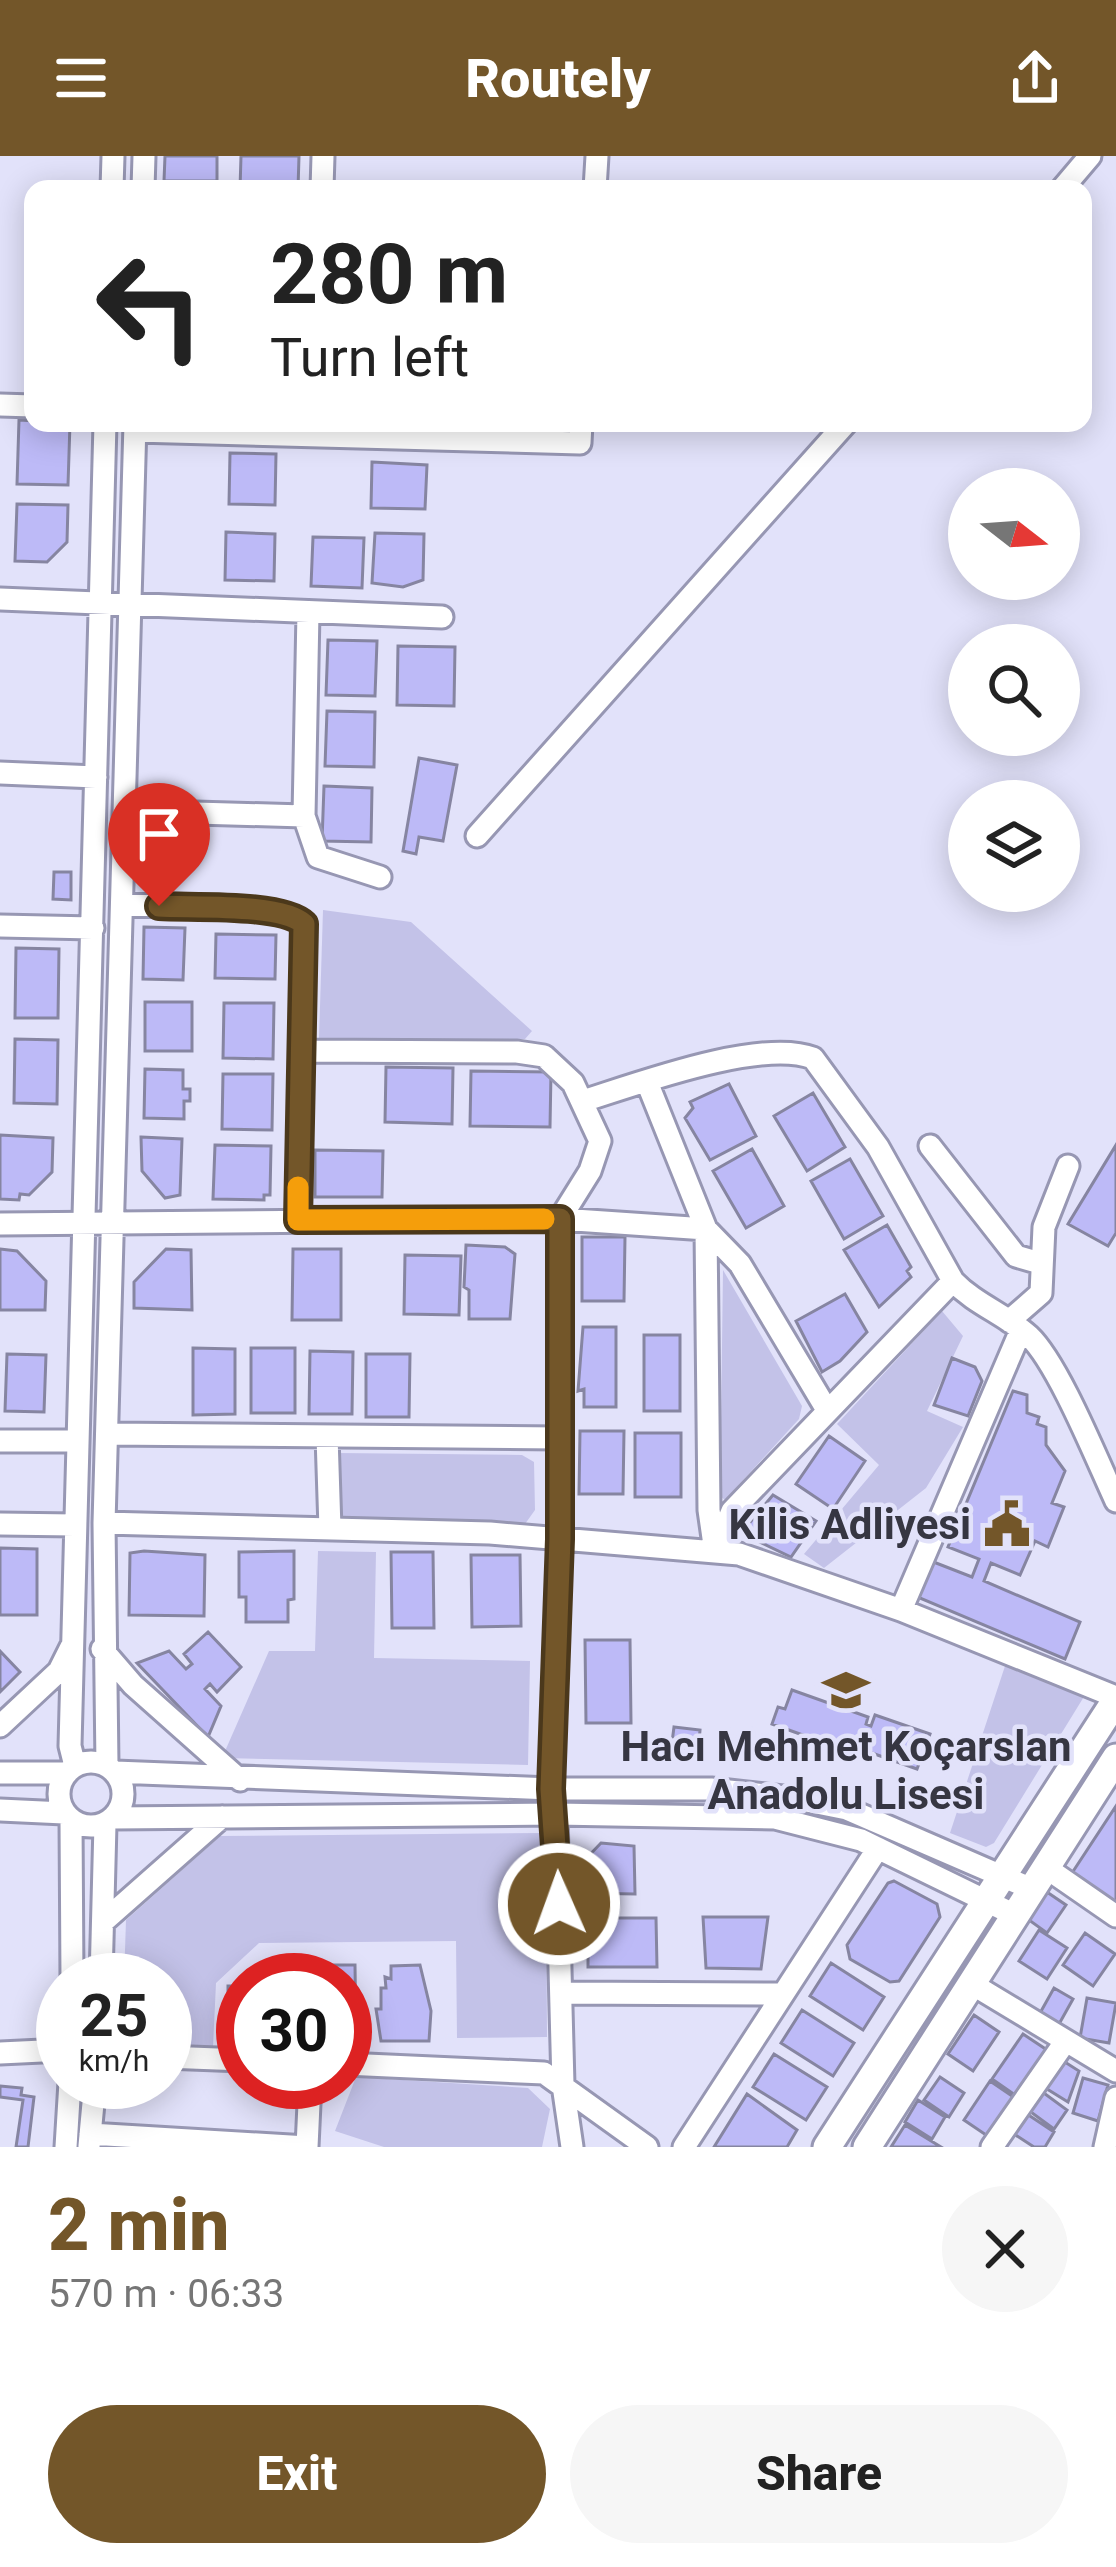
<!DOCTYPE html>
<html lang="en">
<head>
<meta charset="utf-8">
<style>
  :root { --surface:#fff; --page:#f6f6f6; --text:#222; --muted:#767676; --accent:#735629 }
  body { margin:0; font-family:Roboto,sans-serif; background:var(--page); color:var(--text); height:100vh; display:flex; flex-direction:column; font-size:45px; white-space:nowrap }
  * { box-sizing:border-box; margin:0 }
  p { font-size:39px; color:var(--muted) }
  .icon { flex:none; width:66px; height:66px; fill:none; stroke:currentColor; stroke-width:2; stroke-linecap:round; stroke-linejoin:round }
  .map { position:relative; height:1991px; overflow:hidden }
  .details { display:flex; flex-direction:column; background:var(--surface); flex:1 }
  .details>* { flex:none }
  .top-card { position:absolute; left:24px; top:24px; width:1068px; height:252px; border-radius:24px; box-shadow:0 6px 30px #0003; background:#fff; color:var(--text); overflow:hidden }
  .needle { width:78px; rotate:107deg }
  .fabs { position:absolute; left:948px; top:312px; display:grid; gap:24px }
  .fabs a { display:grid; place-items:center; width:132px; height:132px; border-radius:50%; background:var(--surface); box-shadow:0 6px 30px #0003; font-size:60px }
  .speed { position:absolute; left:36px; top:1797px; display:flex; gap:24px; font-size:60px; font-weight:700; text-align:center }
  .speed>* { display:grid; place-content:center; width:156px; height:156px; border-radius:50%; background:var(--surface); box-shadow:0 6px 30px #0003; line-height:1 }
  .speed small { font-size:30px; font-weight:400 }
  .speed .limit { border:18px solid #d22; background:#fff; color:#111 }
  .pin { position:absolute; display:grid; place-items:center; width:102px; height:102px; color:#fff; margin:-123px -51px; border-radius:50% 50% 50% 0; rotate:-45deg; box-shadow:0 0 12px #0007 }
  .pin .icon { rotate:45deg }
  .me { position:absolute; width:132px; margin:-66px; rotate:358deg; stroke-linejoin:round; filter:drop-shadow(0 0 9px #0008) }
  .turn { display:flex; align-items:center; gap:42px; height:252px; padding:0 48px; font-size:54px }
  .turn .icon { width:156px; height:156px; stroke-width:2.5 }
  .turn b { display:block; font-size:84px; line-height:102px }
  .round { display:grid; place-items:center; flex:none; width:126px; height:126px; border-radius:63px; background:var(--page) }
  .overview { display:flex; align-items:center; justify-content:space-between; height:204px; padding:0 48px }
  h1 { font-size:72px; font-weight:800; line-height:90px; color:var(--accent) }
  .action { display:flex; gap:24px; margin-top:auto; padding:24px 48px }
  .action a { flex:1; height:138px; border-radius:72px; background:var(--accent); color:#fff; font-size:48px; font-weight:800; line-height:138px; text-align:center }
  .action a+a { background:var(--page); color:var(--text) }
  header { display:flex; justify-content:space-between; align-items:center; height:156px; padding:0 48px; background:var(--accent); color:#fff; font-size:54px; font-weight:800 }
  .map>svg:first-child { display:block }
  .green { fill:#c3c2e8 }
  .building { fill:#bdbaf7; stroke:#8685a1; stroke-width:3 }
  .lines { fill:none; stroke-linecap:round; stroke-linejoin:round }
  .minor-casing { stroke:#9797b3; stroke-width:27 }
  .major-casing { stroke:#9797b3; stroke-width:33 }
  .minor { stroke:#fff; stroke-width:21 }
  .major { stroke:#fff; stroke-width:27 }
  .route-casing { stroke:#4b381b; stroke-width:30 }
  .route { stroke:#735629; stroke-width:21 }
  .slow { stroke:#f59e0b; stroke-width:21 }
  .labels { text-anchor:middle; dominant-baseline:central; stroke-width:9; stroke-linejoin:round; paint-order:stroke }
  .poi-label { font-size:42px; font-weight:bold; fill:#363642; stroke:#e2e2fa; text-anchor:end }
</style>
</head>
<body>
<header><svg class="icon" aria-label="menu" viewBox="0 0 24 24"><path d="M4 6h16M4 12h16M4 18h16"/></svg>Routely<svg class="icon" aria-label="share" viewBox="0 0 24 24"><path d="M12 15V3M7 8l5-5 5 5M5 13v7h14v-7"/></svg></header>
<div class="map">
<svg width="1116" height="1991" viewBox="0 0 1116 1991">
  <rect width="100%" height="100%" fill="#e2e2fa"/>
  <path class="green" d="M323,754L411,766L532,875L525,883L327,887L319,883Z
    M723,1114L802,1250L799,1263L725,1344L720,1340Z
    M942,1155L963,1180L927,1255L963,1271L926,1332L824,1412L804,1398L879,1309L837,1268Z
    M337,1297L522,1299L534,1306L535,1354L525,1368L337,1363Z
    M318,1395L376,1396L374,1502L530,1505L528,1609L222,1602L269,1495H315Z
    M1006,1507L1085,1539L994,1687L986,1691L950,1677Z
    M546,1677L547,1881L457,1882L456,1785L259,1787L216,1827L213,1891L165,1889V1824H124L126,1764L220,1680Z
    M356,1921L528,1932L550,1953L542,1991H384L335,1975Z"/>
  <path class="building" d="M165,0H217V25H164Z
    M241,0H299L298,33H240Z
    M19,264L70,267L68,329L17,328Z
    M230,297L276,298L275,349L229,348Z
    M372,306L427,309L425,353L371,352Z
    M17,348L68,349L67,386L47,406L15,405Z
    M226,376L275,378L274,425L225,424Z
    M375,377L424,378L423,424L403,431L372,427Z
    M313,381L364,382L362,432L311,430Z
    M328,484L377,485L375,540L326,539Z
    M398,490L455,491L454,550L397,549Z
    M327,555L375,556L374,611L325,610Z
    M419,602L457,609L443,685L419,681L416,698L403,695Z
    M324,630L372,632L371,686L322,685Z
    M54,716H71V744L53,743Z
    M144,771L185,772L183,824L143,823Z
    M216,778L276,779L275,823L215,822Z
    M16,792L59,793L58,862H15Z
    M145,846H192V895H145Z
    M224,847H274L273,903L223,902Z
    M15,883L58,884L57,948L14,947Z
    M386,911L453,912L452,968L385,966Z
    M145,913L183,914V933H190V945H184V963L144,962Z
    M471,915L551,916L550,971L470,970Z
    M223,918H273L272,974L222,973Z
    M729,928L756,980L710,1004L685,962L693,952L690,946Z
    M813,937L845,991L807,1015L774,960Z
    M0,979L53,982L52,1016L29,1039L20,1038L19,1044L0,1043Z
    M141,981L182,983L180,1039L165,1042L142,1015Z
    M215,989L271,990L270,1039H264V1044L213,1043Z
    M1116,989V1077L1108,1090L1068,1068Z
    M752,993L784,1050L746,1072L713,1015Z
    M315,994L383,995L382,1041H315Z
    M850,1003L883,1060L844,1083L811,1025Z
    M887,1069L911,1111L907,1115L911,1121L879,1151L844,1094Z
    M582,1081H625L624,1145H582Z
    M466,1089L505,1091L515,1098L510,1163H469V1134L464,1131Z
    M0,1093L17,1095L46,1125L45,1154H0Z
    M166,1093L191,1094L192,1154L134,1152V1126Z
    M293,1093H341V1164H292Z
    M405,1099L461,1100L459,1159L404,1158Z
    M845,1138L867,1176L840,1205L822,1216L796,1165Z
    M583,1171H616V1251H584V1233L578,1235Z
    M644,1179H680V1255H644Z
    M193,1192L235,1193V1258L193,1259Z
    M251,1192H295V1257H251Z
    M310,1195L353,1196L352,1258H309Z
    M7,1198L46,1199L44,1256L5,1255Z
    M366,1198H410L409,1261H366Z
    M952,1202L975,1211L982,1225L968,1260L934,1249Z
    M1013,1235L1027,1239V1257L1039,1261L1037,1268L1046,1271V1289L1065,1315L1052,1347L1064,1351L1048,1391L1035,1385L1020,1419L991,1407L984,1425L1080,1466L1065,1503L915,1440L931,1405L972,1421L979,1403L948,1391Z
    M580,1275H624L623,1338H579Z
    M635,1277H681V1341H635Z
    M829,1280L865,1305L833,1353L796,1328Z
    M773,1339L816,1365L791,1401L741,1377Z
    M0,1392L37,1393V1459H0Z
    M144,1395L205,1399L204,1460L129,1459L130,1397Z
    M294,1395V1443L288,1444V1466H246V1441H239V1396Z
    M391,1396H433L434,1472H392Z
    M471,1399H520L521,1470L472,1471Z
    M208,1476L241,1511L217,1536L210,1528L205,1533L221,1550L208,1581L137,1507L169,1495L186,1513L192,1508L184,1498Z
    M585,1484H630L631,1567H586Z
    M0,1495L20,1516L0,1536Z
    M792,1534L868,1561L866,1568L871,1570L875,1559L930,1578L917,1613L869,1596L867,1602L772,1568L778,1551L785,1553Z
    M674,1571L700,1574L699,1587L690,1586L689,1595L671,1594Z
    M1116,1650V1751L1070,1720Z
    M601,1687L634,1690L635,1738L577,1737L576,1713Z
    M894,1725L937,1748L940,1761L899,1825L890,1826L850,1803L847,1789L888,1727Z
    M1041,1732L1066,1749L1047,1777L1022,1759Z
    M703,1761H768L761,1813L706,1812Z
    M588,1762H656L657,1811H588Z
    M1039,1774L1067,1792L1047,1823L1019,1805Z
    M1085,1777L1115,1798L1093,1830L1063,1809Z
    M831,1807L884,1841L863,1874L810,1840Z
    M310,1809H355L356,1883H345V1824H310Z
    M420,1809L431,1855L429,1885H381L376,1853H381V1832H386L385,1821L391,1823V1810Z
    M228,1830H243V1882H228Z
    M1054,1832L1073,1843L1054,1877L1035,1866Z
    M1087,1842L1116,1847L1109,1887L1080,1882Z
    M802,1854L854,1887L833,1920L781,1887Z
    M974,1859L999,1876L973,1915L948,1898Z
    M1023,1878L1047,1894L1015,1939L992,1923Z
    M774,1898L827,1931L806,1964L753,1931Z
    M1057,1901L1079,1915L1068,1946L1039,1928Z
    M940,1921L964,1937L949,1961L924,1944Z
    M1083,1922L1108,1929L1098,1965L1073,1957Z
    M990,1925L1015,1942L989,1981L964,1964Z
    M0,1930L22,1932L21,1939L34,1941L28,1991H16L23,1944L0,1941Z
    M1037,1932L1067,1954L1054,1973L1024,1951Z
    M747,1938L797,1974L787,1991H714Z
    M918,1944L945,1961L932,1983L905,1966Z
    M1027,1958L1054,1976L1045,1991H1034L1014,1978Z
    M905,1969L941,1991H891Z"/>
  <g class="lines">
    <defs>
      <path id="minor" d="M112,33L113,0
        M143,33L144,0
        M322,33L323,0
        M595,33L597,0
        M1062,33L1090,0
        M0,249L33,250
        M135,275L580,287L581,267
        M0,443L442,461
        M308,456L304,660L318,701L380,721
        M0,617L96,621
        M126,655L304,660
        M477,680L846,267
        M122,749C160,751 281,745 304,768L298,1064
        M0,770L93,772
        M301,895L517,896L544,900L573,927L600,985L590,1015L560,1063V1383L551,1633L556,1658L563,1929L572,1991
        M647,926L706,1073L709,1354L715,1396
        M583,945C637,928 761,882 813,902L878,991L953,1125C976,1149 1005,1158 1029,1180C1058,1207 1097,1304 1116,1345
        M930,990L1016,1100L1040,1107
        M0,1068L560,1063L706,1073L740,1108L827,1254
        M1009,1165L1041,1137L1044,1071L1068,1010
        M107,1278L559,1282
        M327,1280L330,1373
        M0,1285H77
        M104,1367L490,1377L739,1398L901,1454L1116,1541
        M0,1368L75,1369
        M715,1396L732,1355L953,1125
        M901,1454L1021,1174
        M102,1493L133,1529L240,1624
        M0,1570L59,1515L71,1491
        M59 1638a32 32 0 1 1 64 0a32 32 0 1 1-64 0Z
        M107,1609L104,1367L135,267
        M75,1610L70,1590L105,267
        M115,1616L551,1633H711L792,1642L847,1653L1034,1734
        M0,1617H67
        M0,1654L64,1657
        M113,1662L556,1658L775,1662L861,1684L1017,1760
        M71,1664L72,1824
        M1048,1713L1116,1760
        M103,1766L222,1661
        M101,1824L105,1668
        M972,1828L1116,1915
        M561,1837L783,1838
        M0,1897L63,1894
        M165,1901L243,1904
        M345,1908L544,1917L647,1991
        M90,1978L307,1991L310,1926
        M89,1990L95,1926
        M66,1991L70,1926
        M684,1991L878,1692
        M992,1991L1065,1886
        M1105,1991L1116,1942"/>
      <path id="major" d="M827,1991L1116,1544
        M867,1991L1116,1602"/>
    </defs>
    <use href="#minor" class="minor-casing"/>
    <use href="#major" class="major-casing"/>
    <use href="#minor" class="minor"/>
    <use href="#major" class="major"/>
  </g>
  <g class="lines">
    <defs>
      <path id="route" d="M159,750C192,752 282,747 304,768L298,1064L560,1063V1383L551,1633L559,1748"/>
    </defs>
    <use href="#route" class="route-casing"/>
    <use href="#route" class="route"/>
    <path class="slow" d="M298,1031V1064L544,1063"/>
  </g>
  <defs>
    <symbol id="civic-bare" viewBox="-9 -9 18 18"><path d="M-.6-6.5H3V-4.5H.6V-3L4-1V1h2V6H-6V1h2V-1L-.6-3ZM-1.2 2.5V6h2.4V2.5Z" fill="#735629" stroke="#e2e2fa" stroke-width="2.5" paint-order="stroke"/></symbol>
    <symbol id="school-bare" viewBox="-9 -9 18 18"><path d="M0-5L7-2L0 1L-7-2ZM-4 1L0 2.5L4 1V4Q0 6-4 4Z" fill="#735629" stroke="#e2e2fa" stroke-width="2.5" paint-order="stroke"/></symbol>
  </defs>
  <g fill-rule="evenodd">
    <use href="#civic-bare" x="974" y="1335" width="66" height="66"/>
    <use href="#school-bare" x="813" y="1501" width="66" height="66"/>
  </g>
  <g class="labels">
    <g class="poi-label">
      <text x="971" y="1368">Kilis Adliyesi</text>
      <text x="846" y="1590" text-anchor="middle">Hacı Mehmet Koçarslan<tspan x="846" dy="48">Anadolu Lisesi</tspan></text>
    </g>
  </g>
</svg>
<div class="fabs">
<a><svg class="needle" viewBox="-14 -14 28 28"><path d="M0-13l5 13h-10z" fill="#e53935"/><path d="M0 13l5-13h-10z" fill="#767676"/></svg></a>
<a><svg class="icon" aria-label="search" viewBox="0 0 24 24"><circle cx="10" cy="10" r="6"/><path d="M15 15l6 6"/></svg></a>
<a><svg class="icon" aria-label="layers" viewBox="0 0 24 24"><path d="M12 4l9 5-9 5-9-5zM3 14l9 5 9-5"/></svg></a>
</div>
<div class="speed"><div>25<small>km/h</small></div><div class="limit">30</div></div>
<div class="pin" style="left:159px;top:750px;background:#d93025"><svg class="icon" aria-label="arrive" viewBox="0 0 24 24"><path d="M6 21V4h12l-3 4 3 4H6"/></svg></div>
<svg class="me" style="left:559px;top:1748px" viewBox="-20 -20 40 40"><circle r="17" fill="#735629" stroke="#fff" stroke-width="3"/><path d="M0-11L8 9 0 5-8 9z" fill="#fff"/></svg>
<div class="top-card">
<div class="turn"><svg class="icon" aria-label="left" viewBox="0 0 24 24"><path d="M17 20v-9H6M10 6l-5 5 5 5"/></svg><div><b>280 m</b>Turn left</div></div>
</div>
</div>
<section class="details">
<div class="overview"><div><h1>2 min</h1><p>570 m · 06:33</p></div><a class="round"><svg class="icon" aria-label="close" viewBox="0 0 24 24"><path d="M6 6l12 12M18 6L6 18"/></svg></a></div>
<div class="action"><a>Exit</a><a>Share</a></div>
</section>
</body>
</html>
